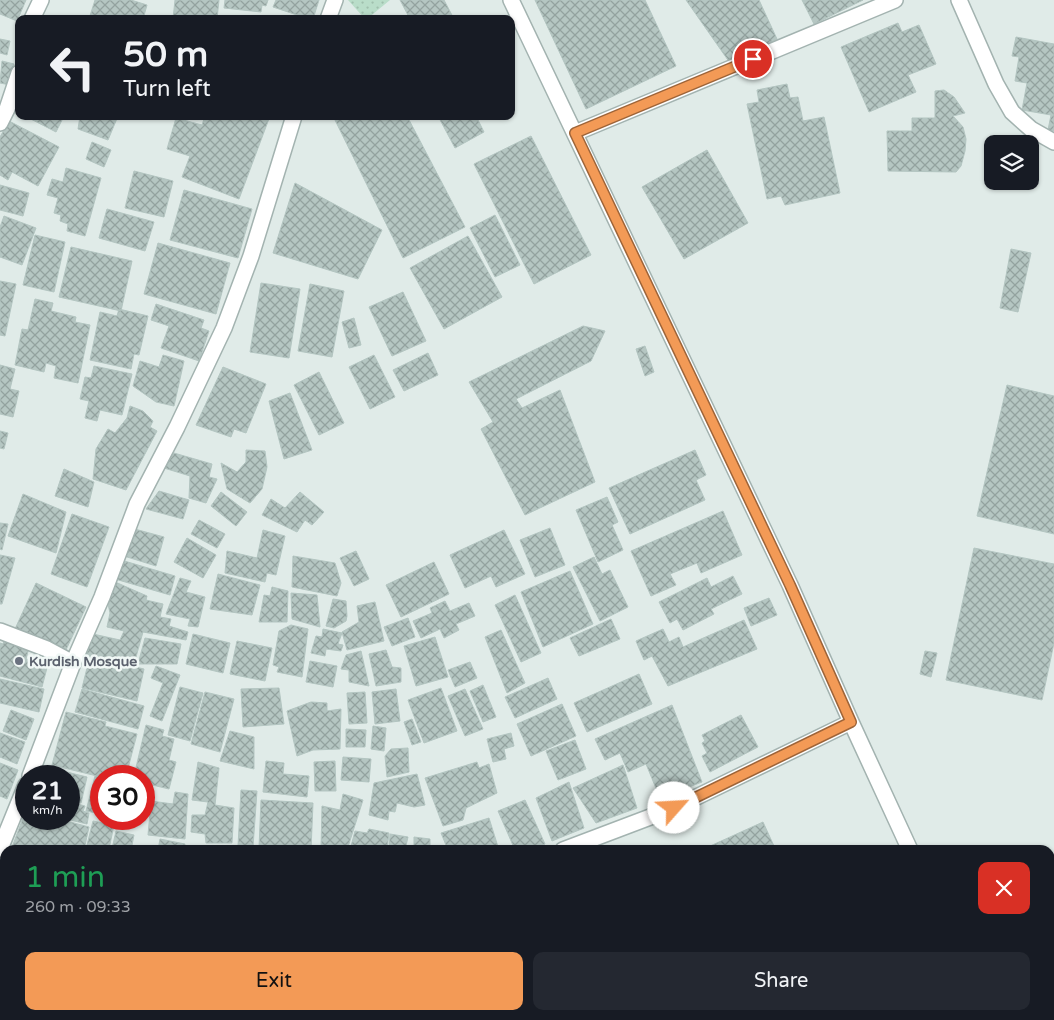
<!DOCTYPE html>
<html lang="en">
<head>
<meta charset="utf-8">
<style>
  :root { --surface:#171b24; --page:#242831; --text:#f1f3f6; --muted:#9ea1a6; --accent:#f39a56 }
  body { margin:0; font-family:"Varela Round",sans-serif; background:var(--page); color:var(--text); height:100vh; display:flex; flex-direction:column; font-size:19px; white-space:nowrap }
  * { box-sizing:border-box; margin:0 }
  p { font-size:16px; color:var(--muted) }
  .icon { flex:none; width:28px; height:28px; fill:none; stroke:currentColor; stroke-width:2; stroke-linecap:round; stroke-linejoin:round }
  .map { position:relative; flex:1; overflow:hidden }
  .drawer { position:absolute; left:0px; top:845px; width:1055px; height:175px; display:flex; flex-direction:column; background:var(--surface); border-radius:15px 15px 0 0; box-shadow:0 1px 4px #0004 }
  .drawer>* { flex:none }
  .top-card { position:absolute; left:15px; top:15px; width:500px; height:105px; border-radius:10px; box-shadow:0 1px 4px #0004; background:#171b24; color:var(--text); overflow:hidden }
  .controls { position:absolute; left:984px; top:135px; display:grid; gap:10px }
  .controls a { display:grid; place-items:center; width:55px; height:55px; border-radius:10px; background:var(--surface); box-shadow:0 1px 4px #0004; font-size:25px }
  .speed { position:absolute; left:15px; top:765px; display:flex; gap:10px; font-size:25px; font-weight:700; text-align:center }
  .speed>* { display:grid; place-content:center; width:65px; height:65px; border-radius:50%; background:var(--surface); box-shadow:0 1px 4px #0004; line-height:1 }
  .speed small { font-size:12px; font-weight:400 }
  .speed .limit { border:8px solid #d22; background:#fff; color:#111 }
  .pin { position:absolute; display:grid; place-items:center; width:42px; height:42px; color:#fff; margin:-21px; border:2px solid #fff; border-radius:50%; box-shadow:0 1px 5px #0007 }
  .me { position:absolute; width:55px; margin:-28px; rotate:64deg; stroke-linejoin:round; filter:drop-shadow(0 0 4px #0008) }
  .turn { display:flex; align-items:center; gap:18px; height:105px; padding:0 25px; font-size:22px }
  .turn .icon { width:65px; height:65px; stroke-width:2.5 }
  .turn b { display:block; font-size:35px; line-height:42px }
  .round { display:grid; place-items:center; flex:none; width:52px; height:52px; border-radius:10px; background:var(--page) }
  .headline { display:flex; align-items:center; justify-content:space-between; height:85px; padding:0 25px }
  h1 { font-size:30px; font-weight:600; line-height:38px; color:#1e9e55 }
  .primary-button { display:flex; gap:10px; margin-top:auto; padding:10px 25px }
  .primary-button a { flex:1; height:58px; border-radius:10px; background:var(--accent); color:#111; font-size:20px; font-weight:600; line-height:58px; text-align:center }
  .primary-button a+a { background:var(--page); color:var(--text) }
  .map>svg:first-child { display:block }
  .park { fill:url(#park-dots) }
  .building { fill:url(#building-cross-hatch); stroke:#b3c5c1 }
  .lines { fill:none; stroke-linecap:round; stroke-linejoin:round }
  .street-casing { stroke:#a3b3b0; stroke-width:18 }
  .secondary-casing { stroke:#9fb7b3; stroke-width:18 }
  .street { stroke:#fff; stroke-width:15 }
  .secondary { stroke:#fff; stroke-width:15 }
  .route-casing { stroke:#9e6438; stroke-width:12 }
  .route { stroke:#f39a56; stroke-width:9 }
  .worship-dot { fill:#6b7280; stroke:#f1f8f6; stroke-width:2 }
  .labels { text-anchor:middle; dominant-baseline:central; stroke-width:5; stroke-linejoin:round; paint-order:stroke }
  .worship-label { font-size:14px; font-weight:bold; fill:#5b616d; stroke:#f1f8f6; text-anchor:start }
</style>
</head>
<body>
<div class="map">
<svg width="1054" height="1020" viewBox="0 0 1054 1020">
  <defs>
    <pattern id="park-dots" width="8" height="8" patternUnits="userSpaceOnUse" patternTransform="scale(1.25)"><rect width="8" height="8" fill="#b9ddc9"/><path d="M2 2h.1M6 6h.1" fill="none" stroke="#9fbfad" stroke-width="1.8" stroke-linecap="round"/></pattern>
    <pattern id="building-cross-hatch" width="8" height="8" patternUnits="userSpaceOnUse" patternTransform="scale(1.25)"><rect width="8" height="8" fill="#b5c6c2"/><path d="M0 0l8 8M0 8l8-8" fill="none" stroke="#93a29f"/></pattern>
  </defs>
  <rect width="100%" height="100%" fill="#e0ebe8"/>
  <path class="park" d="M348,0H390L367,19H365Z"/>
  <path class="building" d="M0,0H26L17,21L0,14Z
    M95,0H131L147,5L143,19H89Z
    M175,0H219L217,19H173Z
    M225,0H268L266,6L262,5L261,12L224,8Z
    M276,0H319L313,19H309L273,7Z
    M400,0H444L454,19H410Z
    M535,0H645L676,66L586,109Z
    M686,0H759L777,39L730,63Z
    M802,0H863L814,24Z
    M898,23L902,32L919,25L936,64L908,75L916,92L869,112L841,47Z
    M1016,37L1054,44V131L1048,130L1051,115L1022,110L1027,83L1015,81L1019,57L1012,56Z
    M0,39L10,41L7,55L0,53Z
    M2,61L14,64L10,85L0,83Z
    M787,84L790,98L798,97L803,121L824,117L840,193L785,205L781,196L767,199L747,104L759,102L757,90Z
    M944,90L954,97L965,113L953,116L963,127L966,139L965,151L961,166L956,172L888,171L887,131H912V118H935V91Z
    M25,116H64L56,132Z
    M80,116H118L108,140L78,129Z
    M194,116H270L239,199L182,177L190,156L167,149L176,118L202,125L204,119Z
    M333,116H407L465,227L403,258Z
    M438,116H476L484,132L455,148Z
    M9,121L59,147L38,186L12,172L8,180L0,175V137Z
    M531,136L591,255L534,284L474,164Z
    M92,142L111,150L104,167L86,159Z
    M707,150L748,223L684,259L642,187Z
    M66,168L101,178L85,236L67,231L68,224L60,221L61,215L54,213L58,198L47,195L52,179L63,182Z
    M134,171L173,181L164,217L125,208Z
    M295,183L382,230L358,279L273,253Z
    M0,185L29,193L23,216L0,210Z
    M184,190L252,209L238,258L170,240Z
    M107,209L154,222L145,251L99,238Z
    M495,215L520,265L495,277L470,228Z
    M4,216L36,228L22,265L0,257V227Z
    M35,235L65,242L54,292L23,285Z
    M468,236L502,297L444,329L410,268Z
    M158,243L230,263L216,314L144,294Z
    M71,247L132,261L121,311L59,297Z
    M1011,249L1031,253L1018,312L1000,308Z
    M0,281L16,284L5,336L0,335Z
    M261,283L300,289L289,358L250,352Z
    M310,284L344,291L332,357L298,351Z
    M403,292L426,341L392,356L369,307Z
    M35,299L53,303L51,311L76,317L75,322L90,325L78,383L54,378L56,366L46,363L44,372L15,365L22,329L28,330Z
    M156,304L204,320L201,328L209,331L199,361L161,348L169,326L151,320Z
    M119,309L148,316L139,355L134,354L131,369L90,360L100,312L117,316Z
    M354,318L361,345L349,348L342,322Z
    M583,326L605,331L591,361L516,399L522,408L560,390L595,482L525,515L481,429L493,422L469,382Z
    M645,346L654,372L645,376L636,349Z
    M428,353L438,375L404,391L393,370Z
    M163,355L184,361L174,406L156,402L133,386L140,361L159,367Z
    M374,355L395,397L370,409L349,367Z
    M0,365L15,369L10,389L19,391L13,417L0,414Z
    M94,366L132,374L122,415L100,410L97,421L85,418L89,401L80,399L85,377L91,378Z
    M223,367L266,384L246,433L234,429L231,437L196,425Z
    M319,372L344,423L319,435L294,385Z
    M1007,385L1054,396V534L977,516Z
    M290,393L312,450L284,459L269,401Z
    M130,406L143,411L153,421L150,427L157,431L126,490L93,479L96,449L108,429L115,433L127,418Z
    M0,431L8,433L4,449L0,448Z
    M246,450L265,451L267,467L262,489L250,503L227,489L221,463L237,472L246,462Z
    M695,450L706,475L696,480L705,500L630,534L609,488Z
    M174,453L212,464L209,477L217,479L206,503L189,498L190,476L164,468Z
    M64,469L94,482L88,507L55,496Z
    M159,491L189,500L183,519L146,509Z
    M221,492L247,512L236,526L211,506Z
    M300,492L324,512L312,525L305,520L297,532L262,515L271,499L285,508Z
    M23,494L66,512L56,553L8,536Z
    M607,497L618,522L612,525L623,550L598,562L576,510Z
    M723,511L742,555L701,573L697,563L670,574L676,585L651,596L631,551Z
    M72,514L109,527L87,587L51,574Z
    M199,520L225,534L217,548L191,534Z
    M0,523L8,524L2,550L0,549Z
    M131,528L164,537L156,566L124,556Z
    M550,528L565,565L535,577L520,540Z
    M263,530L285,536L276,575L267,573L265,582L225,573L227,551L257,558Z
    M504,530L525,574L496,587L491,576L465,588L450,555Z
    M187,538L216,555L203,578L174,562Z
    M974,548L1054,564V643L1042,700L946,680Z
    M356,551L369,579L354,586L340,558Z
    M0,555L15,558L2,604H0Z
    M293,556L335,563L341,583L337,596L292,587Z
    M594,557L602,574L610,570L628,607L600,621L573,567Z
    M121,560L175,576L170,595L115,579Z
    M434,562L449,594L401,617L386,585Z
    M570,571L593,624L543,647L521,592Z
    M218,574L260,585L252,615L210,609Z
    M733,576L742,594L711,609L714,614L683,630L677,619L670,623L659,602L707,578L711,587Z
    M180,578L191,581L186,592L205,597L198,627L188,626L190,619L166,614Z
    M113,581L147,596L146,600L163,604L160,617L171,619L169,626L188,632L186,640L143,632L134,664L86,656L93,634L120,640L124,631L107,627L110,613L108,604Z
    M36,583L86,607L65,652L15,629Z
    M272,587L288,591L287,622H259L264,595L270,596Z
    M291,593L317,595L320,627L292,619Z
    M515,595L541,653L521,662L495,605Z
    M769,598L777,615L751,626L744,608Z
    M333,599L346,601L347,616L346,621L334,628L326,626Z
    M445,601L450,611L469,603L475,616L456,624L459,630L444,638L440,629L421,638L413,621L432,613L430,608Z
    M375,602L384,641L347,650L342,632L359,622L357,606Z
    M408,618L415,637L392,646L384,627Z
    M611,619L620,639L579,656L570,638Z
    M744,620L757,649L668,686L652,656L644,660L636,641L663,629L669,642L679,637L683,647Z
    M291,625L308,629L302,677L277,672L279,667L273,665L279,631Z
    M323,629L342,633L338,644L343,645L341,651L326,649L325,656L311,653L316,636L322,637Z
    M501,630L525,683L507,693L485,637Z
    M193,634L230,643L223,673L186,664Z
    M435,637L448,677L416,686L404,646Z
    M5,638L30,644L26,659L48,664L42,687L0,676V643L3,644Z
    M145,638L181,644L177,664H138Z
    M237,641L272,648L265,681L230,674Z
    M386,650L392,667L401,668V682L376,686L369,654Z
    M361,651L369,686L349,682V670L341,669L346,655Z
    M925,651L937,653L931,677L920,674Z
    M90,656L144,669L137,701L82,688Z
    M310,661L337,666L333,687L306,682Z
    M470,662L477,678L455,687L448,670Z
    M156,666L180,675L162,721L150,716L163,683L151,678Z
    M639,674L652,704L587,732L574,703Z
    M548,678L557,699L515,718L505,697Z
    M0,679L44,689L39,712L0,703Z
    M483,685L496,717L483,722L470,691Z
    M180,687L203,693L190,741L168,735Z
    M279,688L284,724L243,727L241,689Z
    M441,688L457,731L424,743L408,700Z
    M82,689L144,706L138,729L75,712Z
    M396,689L400,721L375,724L372,692Z
    M465,689L483,729L465,736L448,696Z
    M205,692L234,699L220,752L191,744Z
    M365,692L367,723L349,724L347,693Z
    M311,702L327,703V711L341,709L340,749L313,750L297,756L287,711Z
    M562,704L576,736L531,756L517,724Z
    M672,705L702,782L660,798L646,764L628,772L620,753L605,760L595,739Z
    M11,710L34,719L26,740L3,731Z
    M66,712L106,722L105,726L137,734L126,776L101,777L52,765Z
    M741,715L758,747L710,772L702,756L707,753L702,743L705,741L702,735Z
    M412,719L421,742L412,745L404,722Z
    M146,725L164,730L162,736L174,739L169,760L176,762L169,789L144,783V776H134Z
    M373,726L386,728L384,751L371,749Z
    M346,729L366,730L365,747H346Z
    M230,731L254,737V769L220,761Z
    M0,733L25,742L17,764L0,757Z
    M511,733L514,746L504,749L506,759L493,762L487,739Z
    M575,740L586,769L558,780L546,751Z
    M408,748L409,772L387,777L385,756L391,749Z
    M343,757L371,759L369,782L341,780Z
    M266,761L284,763L283,774L309,776L307,797L263,792Z
    M335,761L336,791H315L314,762Z
    M198,762L219,768L215,805L234,808L232,843H206L205,834L191,832L192,815H205L208,802L192,800Z
    M477,762L479,768L489,764L497,793L466,808L463,820L443,826L425,778Z
    M0,763L18,770L7,799L0,796Z
    M623,765L637,808L596,823L573,788Z
    M46,767L87,777L81,803L69,800V776H42Z
    M417,774L425,805L414,807L397,803L395,812L389,811L388,820L369,815L374,783Z
    M95,776L101,778V814L86,811Z
    M569,782L584,828L552,841L536,798Z
    M241,790L257,791L253,847L238,846Z
    M175,792L188,794L185,839L148,835L151,801L173,804Z
    M343,794L363,800L347,850H328L321,849L322,806L340,810Z
    M261,800L313,803L311,850H281L259,848Z
    M525,800L545,844L531,850H515L498,811Z
    M69,802L85,806L83,811L89,813L87,824L66,819H69Z
    M26,810V819H59L89,827L84,850H11Z
    M489,818L499,850H448L441,833Z
    M93,821L114,825L109,849L87,845Z
    M763,822L774,846L765,850H710L708,847Z
    M369,829L389,833L387,850H350L355,831L367,833Z
    M116,831L134,835L131,850L112,849Z
    M390,834L408,837L405,850H389Z
    M414,837L430,839V850H414Z
    M160,839L185,844L184,850H158Z
    M0,925L5,927V985L0,984Z
    M28,1015H79L77,1020H37L28,1017Z
    M182,1015H199L198,1020H181Z
    M222,1015H252L253,1020H221Z
    M254,1015H279V1020H254Z
    M283,1015H321V1020H284Z
    M321,1015H340V1020H322Z
    M341,1015H374V1020H341Z
    M375,1015H423V1020H411L400,1018L399,1020H375Z
    M437,1015H477L476,1020H437Z
    M523,1015H571L562,1020H526Z
    M656,1015H675L676,1018L684,1017L685,1020H656Z
    M879,1015H918L920,1020H869Z"/>
  <g class="lines">
    <defs>
      <path id="street" d="M511,0L790,585L851,722L910,850
        M959,0L996,84L1012,112L1031,129L1054,142
        M32,19L41,0
        M328,19L335,0
        M0,123L7,109L19,73
        M575,133L895,0
        M0,631L47,649L73,663
        M30,776L73,663L102,597L137,504L177,427L224,328L251,256L294,116
        M0,849L26,785
        M563,850L674,808L851,722
        M1050,917L1054,915
        M425,1015L426,1020
        M984,1015L986,1020
        M101,1020L119,1015"/>
      <path id="secondary" d="M1054,1020V1019"/>
    </defs>
    <use href="#street" class="street-casing"/>
    <use href="#secondary" class="secondary-casing"/>
    <use href="#street" class="street"/>
    <use href="#secondary" class="secondary"/>
  </g>
  <g class="lines">
    <defs>
      <path id="route" d="M674,808L851,722L790,585L575,133L753,59"/>
    </defs>
    <use href="#route" class="route-casing"/>
    <use href="#route" class="route"/>
  </g>
  <circle class="worship-dot" cx="19" cy="661" r="5"/>
  <g class="labels">
    <g class="worship-label">
      <text x="29" y="661">Kurdish Mosque</text>
    </g>
  </g>
</svg>
<div class="controls">
<a><svg class="icon" aria-label="layers" viewBox="0 0 24 24"><path d="M12 4l9 5-9 5-9-5zM3 14l9 5 9-5"/></svg></a>
</div>
<div class="speed"><div>21<small>km/h</small></div><div class="limit">30</div></div>
<div class="pin" style="left:753px;top:59px;background:#d93025"><svg class="icon" aria-label="arrive" viewBox="0 0 24 24"><path d="M6 21V4h12l-3 4 3 4H6"/></svg></div>
<svg class="me" style="left:674px;top:808px" viewBox="-20 -20 40 40"><circle r="19" fill="#fff"/><path d="M0-13L10 11 0 6-10 11z" fill="#f39a56"/></svg>
<div class="top-card">
<div class="turn"><svg class="icon" aria-label="left" viewBox="0 0 24 24"><path d="M17 20v-9H6M10 6l-5 5 5 5"/></svg><div><b>50 m</b>Turn left</div></div>
</div>
<section class="drawer">
<div class="headline"><div><h1>1 min</h1><p>260 m · 09:33</p></div><a class="round" style="background:#d93025;color:#fff"><svg class="icon" aria-label="close" viewBox="0 0 24 24"><path d="M6 6l12 12M18 6L6 18"/></svg></a></div>
<div class="primary-button"><a>Exit</a><a>Share</a></div>
</section>
</div>
</body>
</html>
